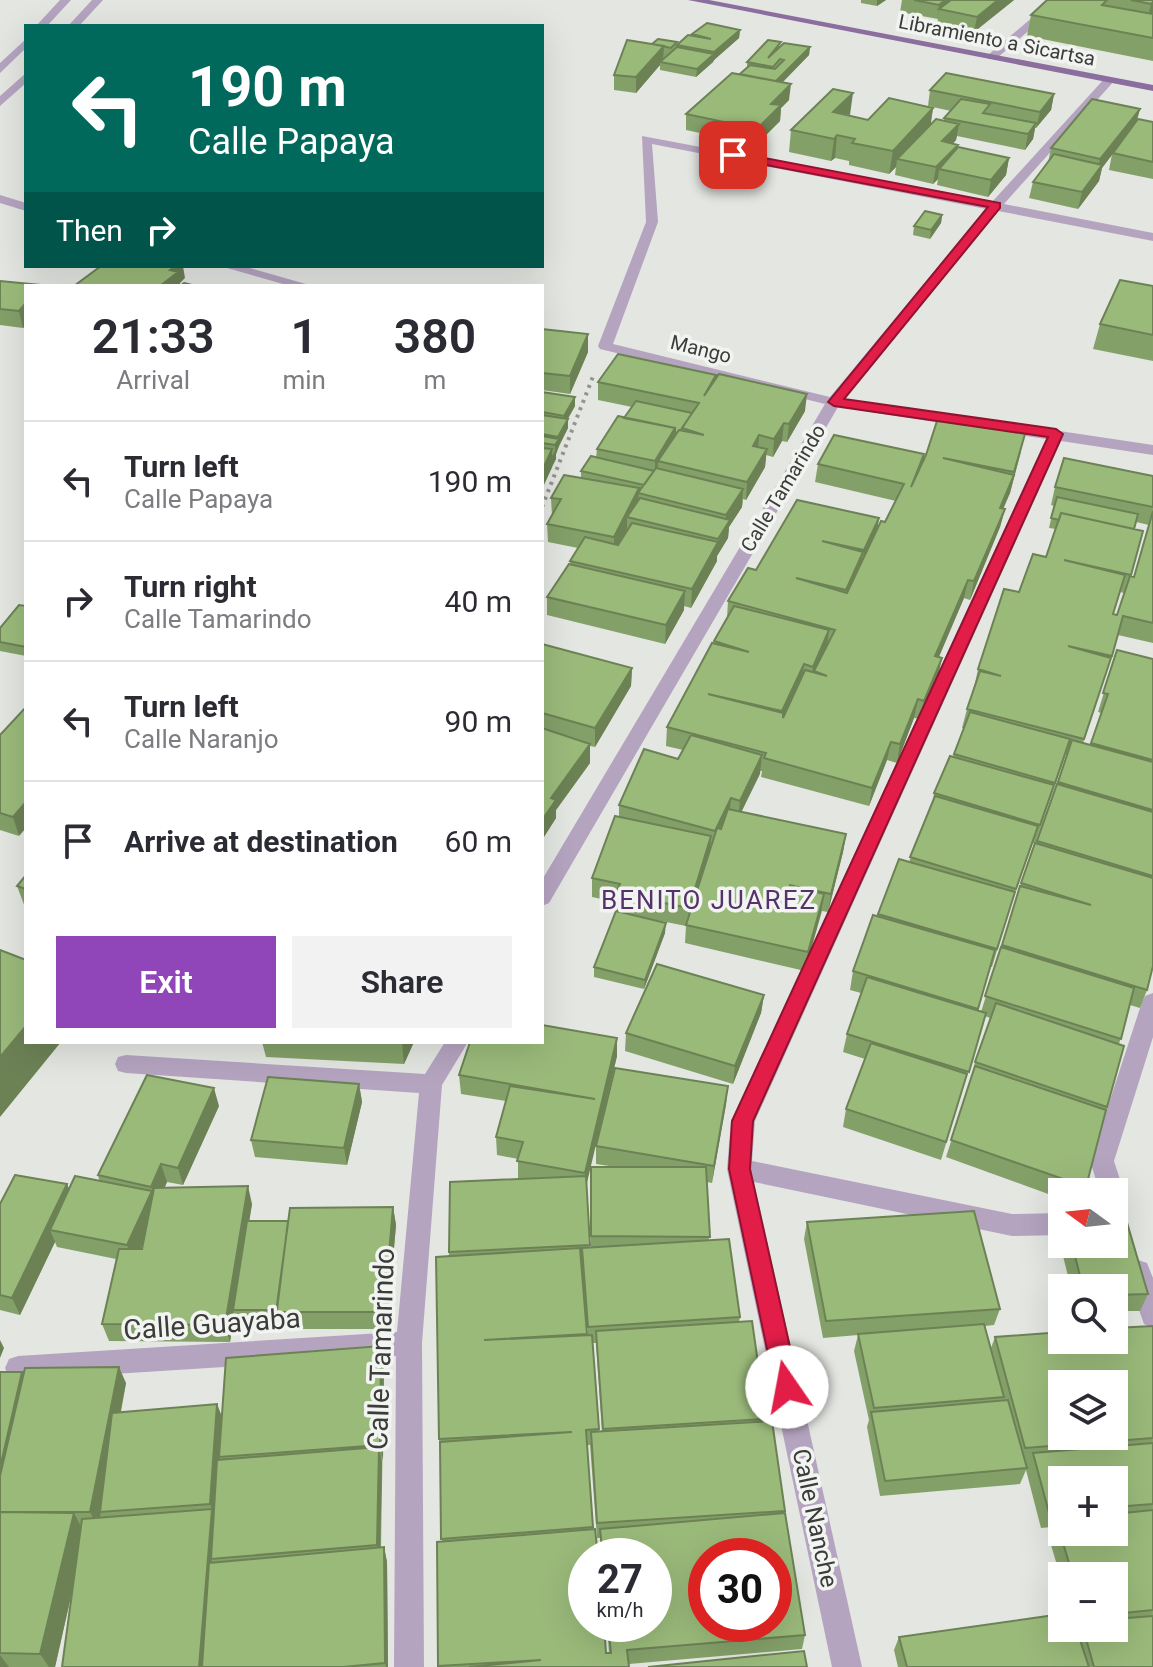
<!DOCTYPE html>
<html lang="en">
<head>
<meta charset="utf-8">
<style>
  :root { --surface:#fff; --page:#f2f2f3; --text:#2b2b33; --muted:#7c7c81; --line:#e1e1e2; --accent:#9046b8 }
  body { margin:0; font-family:Roboto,sans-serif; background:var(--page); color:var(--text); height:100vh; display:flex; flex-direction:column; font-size:30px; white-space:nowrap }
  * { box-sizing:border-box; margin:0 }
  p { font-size:26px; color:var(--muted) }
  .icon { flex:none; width:44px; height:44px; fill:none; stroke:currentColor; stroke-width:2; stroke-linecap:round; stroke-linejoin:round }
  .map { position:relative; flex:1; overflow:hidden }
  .sheet { position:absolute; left:24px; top:284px; width:520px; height:760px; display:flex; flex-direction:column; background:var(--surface); border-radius:0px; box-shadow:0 8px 32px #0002 }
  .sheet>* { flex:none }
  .hud { position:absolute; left:24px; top:24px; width:520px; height:244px; border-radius:0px; box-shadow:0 8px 32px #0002; background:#00695c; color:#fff; overflow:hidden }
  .needle { width:52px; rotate:285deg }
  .controls { position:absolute; left:1048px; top:1178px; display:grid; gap:16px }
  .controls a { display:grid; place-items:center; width:80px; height:80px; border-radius:0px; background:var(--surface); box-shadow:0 8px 32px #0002; font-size:40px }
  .speed { position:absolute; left:568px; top:1538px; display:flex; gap:16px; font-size:40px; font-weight:700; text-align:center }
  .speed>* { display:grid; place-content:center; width:104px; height:104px; border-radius:50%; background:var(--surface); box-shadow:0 8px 32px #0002; line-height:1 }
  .speed small { font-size:20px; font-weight:400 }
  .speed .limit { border:12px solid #d22; background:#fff; color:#111 }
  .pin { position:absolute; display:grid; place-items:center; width:68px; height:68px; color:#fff; margin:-34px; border-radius:16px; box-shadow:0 4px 12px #0006 }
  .me { position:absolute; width:88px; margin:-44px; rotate:348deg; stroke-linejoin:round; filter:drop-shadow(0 0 6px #0008) }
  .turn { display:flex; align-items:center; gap:28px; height:168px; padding:0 32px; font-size:36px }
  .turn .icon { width:104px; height:104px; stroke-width:2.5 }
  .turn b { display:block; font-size:56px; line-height:68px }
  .then { display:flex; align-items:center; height:76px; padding:0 32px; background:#0003; gap:16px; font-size:30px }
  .eta { display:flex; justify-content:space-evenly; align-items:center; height:136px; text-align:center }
  .eta b { font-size:48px; font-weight:600; line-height:56px }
  .cta { display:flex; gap:16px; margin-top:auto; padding:16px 32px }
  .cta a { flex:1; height:92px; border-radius:0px; background:var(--accent); color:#fff; font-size:32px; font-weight:600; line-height:92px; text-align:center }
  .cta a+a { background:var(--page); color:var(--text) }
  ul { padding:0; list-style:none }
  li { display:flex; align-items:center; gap:24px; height:120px; padding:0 32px; border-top:2px solid var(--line) }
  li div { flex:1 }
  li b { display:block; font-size:30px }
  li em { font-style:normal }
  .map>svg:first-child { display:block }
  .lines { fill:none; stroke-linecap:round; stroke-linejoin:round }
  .path { stroke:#939491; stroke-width:4; stroke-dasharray:3 5; stroke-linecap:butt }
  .minor { fill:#b5a4c0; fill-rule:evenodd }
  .major { fill:#8b6d9e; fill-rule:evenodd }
  .wall { fill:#84a069; fill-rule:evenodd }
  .shaded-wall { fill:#6c8255 }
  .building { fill:#9aba7a; stroke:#6c8255; stroke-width:2; fill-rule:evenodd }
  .route { fill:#e11d48; stroke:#92132f; stroke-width:2 }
  .labels { text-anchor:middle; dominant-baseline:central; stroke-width:7; stroke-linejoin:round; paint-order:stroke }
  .far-street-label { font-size:20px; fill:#3c3d3b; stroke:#f1f4f0 }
  .street-label { font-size:24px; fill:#3c3d3b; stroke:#f1f4f0 }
  .neighbourhood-label { font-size:26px; letter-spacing:2px; fill:#55326a; stroke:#f1f4f0 }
  .near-street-label { font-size:28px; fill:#3c3d3b; stroke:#f1f4f0 }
</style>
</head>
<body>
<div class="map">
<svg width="1153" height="1667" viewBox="0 0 1153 1667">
  <rect width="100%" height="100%" fill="#e4e6e2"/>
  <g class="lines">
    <path class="path" d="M542,507L594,374"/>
    <path class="minor" d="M60,0H71L47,26H36Z
      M92,0H103L79,26H68Z
      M1053,0H1064L996,59H988V55Z
      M26,39V48L0,73V63Z
      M26,73V83L0,106V96Z
      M1105,78L1115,80L1004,204L1153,233V241L998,211L844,399L1153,445V455L1061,441L755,1121L752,1161L1012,1214L1062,1213V1235L1012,1236L754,1182L862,1667H832L727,1169L731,1121L1046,439L838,407L549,903L542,906V880L825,404L600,349L598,346L646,222L642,136L992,202ZM652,144L986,209L830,397L613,344L658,222Z
      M0,195L26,203V211L0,203Z
      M220,266H243L313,286H290Z
      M1153,993V1037L1114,1161L1124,1192L1121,1199L1114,1202V1192H1100L1090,1161L1142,1002L1145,996Z
      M445,1042H468L442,1085L422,1343L424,1667H394L396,1356L18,1380L9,1377L5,1368L9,1359L18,1356L397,1332L419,1093L126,1073L118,1071L115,1064L118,1057L126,1055L425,1074Z
      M1138,1260L1147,1263L1153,1278V1328L1144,1324L1125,1271L1129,1263Z"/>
    <path class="major" d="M688,0H709L1153,85V91Z"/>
  </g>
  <path class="wall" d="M861,0H886L877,6L861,3Z
    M902,0H1014L974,32L937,24L938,19L900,12Z
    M1047,0H1153V61L1027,36L1031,15Z
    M740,30L739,38L714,60L713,62L696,77L660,70V65L636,93L614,90V75L652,44L677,45L692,36V34Z
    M780,46L810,47L809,55L782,83L789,100L781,108L780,121L756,145L686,130V114L740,74L747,68V62Z
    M930,90L1054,94L1051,110L1036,128H1035L1033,139L1025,150L957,136L956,140L953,144L957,148L1009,158L1006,175L988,197L937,185L938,179L933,184L895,175L896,167L889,174L849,165V161L835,158L831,161L789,152L791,130L850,116L868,120L933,108L930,125L944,121V118L951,111L928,106Z
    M1140,109L1136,122H1153V179L1109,170L1112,154L1102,168L1099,181L1078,209L1029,198L1033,182L1048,163L1051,148Z
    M942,215L941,223L930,239L913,235L914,226Z
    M0,281L26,286V325L23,328L0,325Z
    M1153,286V361L1093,349L1100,324Z
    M542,329L588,352L570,394L542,390Z
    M716,375V379L805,411L787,442L782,441L773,457L766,455L765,467L746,500L743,499L742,507L729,527L728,538L717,556V561L691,608L684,606V610L665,644L547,615V597L570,564V561L578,548L548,542L547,524L552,516L551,498L581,478V471L596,458L597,449L624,418L632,407L598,400V382Z
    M542,392L575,406L568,419V428L559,446L556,454V459L542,489Z
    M1021,452L1010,493L1003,508L1005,509L1000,527L970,600L964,598L939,657L938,677L920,719L914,718L897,763L887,760L869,806L761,777L762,771H760L741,812L846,834L843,852L828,912L822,911L805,971L685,943L686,926L636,916L665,933L644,989L594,977V967L616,912V902L592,897V878L619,817V805L678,759L683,750L666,746L667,727L727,618L728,601L756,570L879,518L877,530L885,522L896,501L815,482L818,464H922Z
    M1153,476V643L1118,635L1083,743L1091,745L1101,713L1098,712L1117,650L1153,659V966L1147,990L1140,1008L1130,1005L1119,1044L1124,1046L1086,1187L1084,1192H1062V1199L946,1157L971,1080L975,1062L990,1018L985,1016L941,1160L843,1127L846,1109L865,1059L843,1052L847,1034L861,993L850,990L853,971L878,914L909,862L933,802L934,793L953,756L964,728H962L967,709L974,688L978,669L1019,592L1046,557L1056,529L1049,528L1054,506L1051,505L1055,487ZM1136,522L1149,525L1134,577L1131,576L1143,531L1134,529ZM1120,592L1124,593L1117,615L1113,614ZM1066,754L1067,755L1035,843ZM1033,843L1035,844L1021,883L981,1012L977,1011L991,967H992L1012,901Z
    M26,606V656L0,651V628Z
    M542,644L632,668L631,686L595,747L590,746V763L556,810V818L542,840Z
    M0,735L19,836L0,830Z
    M26,875V910L17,886Z
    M764,995L761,1013L733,1084L625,1051L626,1033Z
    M617,1038V1056L586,1183L590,1248H591V1167H616L596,1164V1146L728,1086L712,1183L707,1182L709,1241L740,1317L739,1322L766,1419V1422L785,1511L805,1635L802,1649L629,1664V1667H439L442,1542L440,1451L439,1439L449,1252L518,1179V1159L497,1155L496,1137L506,1101L461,1094L459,1075ZM581,1263H582L588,1335H587ZM593,1343H596L602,1432H599ZM587,1445H590L597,1538H600L601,1556H654V1624H607L609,1653H606L593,1529Z
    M262,1042H414L404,1064L266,1057Z
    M359,1084L362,1102L347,1165L255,1157L251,1140Z
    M219,1106L183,1185L167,1182L165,1187L252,1204L249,1221H288L393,1207L396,1225L387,1329H281L278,1319L236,1318L234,1314L230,1342L109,1341L102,1324L116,1259L57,1247L55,1242L20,1315L0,1310V1204L67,1184L69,1189L99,1180L98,1175Z
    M1062,1212V1244H1114L1148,1294L1140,1311H1114V1288H1071L1056,1228Z
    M807,1222L1000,1309L994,1325L985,1326L991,1348L995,1337L1153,1326V1667H898L894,1650L899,1637L1062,1628H1114V1576H1062V1582L1048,1535L1052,1527L1041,1528L1026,1470L1020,1484L880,1496L867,1427L869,1420L854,1351L858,1335L823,1338L804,1239ZM1062,1480H1114V1532H1062Z
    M381,1346L384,1363L381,1548L384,1547L387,1562L388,1667H62L73,1588L55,1667H0V1372L126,1383L121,1412L217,1404L222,1417Z"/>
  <path class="shaded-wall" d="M877,0H886L877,6Z
    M945,0H959L939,9L937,20L939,5Z
    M998,0H1014L974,32L977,17Z
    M1153,2V17L1146,25L1151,4Z
    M740,30L739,38L714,60L713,62L696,77L697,69L714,55V52Z
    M664,46L663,61L660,62V65L636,93V77Z
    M810,47L809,55L771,94L772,86Z
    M791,84L789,100L781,108L780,121L756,145L757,129L771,104Z
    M853,93L850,115L833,112Z
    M1054,94L1051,110L1036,128L1040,112Z
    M933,108L930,130L897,159L896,167L889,174L893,151Z
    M1140,109L1136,124L1102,168L1099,181L1078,209L1082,192L1097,172L1100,159Z
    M1036,123L1033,139L1025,150L1028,134Z
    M959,124L956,140L940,157L942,141Z
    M837,135L835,158L831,161L834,139Z
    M958,145L955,161L939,169L938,179L933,184L936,167Z
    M1009,158L1006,175L988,197L991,180Z
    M942,215L941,223L930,239L931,230Z
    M176,266H183L185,278L180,283V286H160L170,270Z
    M26,303V325L23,328L19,311Z
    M588,334V352L570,394V376Z
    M807,394L805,411L787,442L789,424Z
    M575,397V406L564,425V416Z
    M568,419V428L559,446L556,454V459L552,466V456L555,451V445Z
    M784,423L782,441L773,457L774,439Z
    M675,428L674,446L658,461V473L655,472V461Z
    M1025,434L1010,493L996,526L1000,508L1013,476Z
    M759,435L758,453L753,446Z
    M552,449V467L542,489V471Z
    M767,449L765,467L746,500L747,482Z
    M639,488L638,509L627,517V529L614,555V537Z
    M743,489L742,507L729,527L728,538L717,556V561L691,608L692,589L726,527V515Z
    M1005,509L1000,527L970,600L974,581Z
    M879,518L876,537L861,569L864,550Z
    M863,552L860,570L843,608L846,590Z
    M968,580L964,598L931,675L935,656Z
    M685,591L684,610L665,644L666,625Z
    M829,630L827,648L814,671L813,679L810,685L813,667Z
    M942,658L938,677L920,719L924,701Z
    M804,664L802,683L780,730L782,711Z
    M632,668L631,686L595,747V728Z
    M918,699L914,718L897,763L900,744Z
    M891,742L887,760L869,806L872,788Z
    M590,744V763L556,810V818L542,840V820L551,798Z
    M762,755L760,774L738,819L740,801Z
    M731,798L729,817L714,850L715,831Z
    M26,802V828L19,836L13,817Z
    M846,834L843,852L828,912L831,894Z
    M711,836L710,854L688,927L689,908Z
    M824,894L821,913L805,971L808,952Z
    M666,923L665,933L644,989L645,980Z
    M764,995L761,1013L733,1084L735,1066Z
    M26,1026V1042H61L0,1117V1057Z
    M617,1038V1056L585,1191V1173Z
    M402,1042H414L404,1064Z
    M359,1084L362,1102L347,1165L344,1148Z
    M728,1086L726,1105L712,1183L714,1166Z
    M214,1088L219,1106L183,1185L178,1168Z
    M161,1164L167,1182L157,1204L151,1187Z
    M67,1184L74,1201L50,1230L55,1242L20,1315L12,1298Z
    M248,1186L252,1204L235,1310H233L234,1314L230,1342L225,1325Z
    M152,1191L158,1208L134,1263L127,1245Z
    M393,1207L396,1225L387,1329L384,1312Z
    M0,1340L4,1348L0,1358Z
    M381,1346L384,1363L383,1461L380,1445Z
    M119,1367L126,1383L98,1527L90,1512Z
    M22,1372L31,1388L0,1513V1468Z
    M217,1404L223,1420L219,1457L220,1460L216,1519L210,1504Z
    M379,1447L382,1463L380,1560L377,1545Z
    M212,1509L218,1524L211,1559L214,1567L207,1667H199Z
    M74,1513L85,1534L55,1667H49L40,1654Z
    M384,1547L387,1562L388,1667H386L385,1663Z
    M0,1655L9,1667H0Z"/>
  <path class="building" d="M914,0H945L939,5Z
    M951,0H998L977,17L939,9Z
    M1047,0H1107L1102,5L1153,14V38L1031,15Z
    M1131,0H1153V2L1151,4Z
    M707,23L740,30L714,52L677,45L688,35L711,39L692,34Z
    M658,39L677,42L671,48L652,44Z
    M627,40L664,46L636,77L614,75Z
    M768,40L781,42L768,58L784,43L810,47L776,81L740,74L750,65L775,69L784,60L780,59L773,67L747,62Z
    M677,47L714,54L697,69L660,62Z
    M732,73L791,84L771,104L781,105L757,129L686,114Z
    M946,73L1054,94L1040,112L930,90Z
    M833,89L853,93L833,112L868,120L889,98L933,108L893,151L852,143L855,139L837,135L834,139L791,130Z
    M961,99L990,104L983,113L1036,123L1028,134L944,118Z
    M1092,99L1140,109L1100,159L1051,148Z
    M936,119L959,124L942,141L958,145L936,167L897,159Z
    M1138,119L1153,122V162L1113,153Z
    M958,147L1009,158L991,180L939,169Z
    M1054,154L1102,165L1082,192L1033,182Z
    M925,211L942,215L931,230L914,226Z
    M101,266H176L170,270L178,272L160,286H74Z
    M1120,280L1153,286V335L1100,324Z
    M0,281L41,285L26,286V303L19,311L0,309Z
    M184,283L196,286H180Z
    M542,329L588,334L570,376L542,373Z
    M618,354L716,375L704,396L719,374L807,394L789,424L784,423L774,439L759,435L753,446L767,449L747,482L658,461L679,430L704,435L682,428L699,403L598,382Z
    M542,392L575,397L564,416L542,412Z
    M636,401L692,413L681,430H679L676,434L675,433V428L624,418Z
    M542,415L568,419L558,437L542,434Z
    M618,416L675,428L655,461L597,449Z
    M938,418L1025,434L1014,472L943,458L1014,475L1000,508L1005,509L974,581L968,580L935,656L942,658L924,701L918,699L900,744L891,742L872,788L764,758L766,753L667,727L712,643L749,652L714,641L734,606L829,630L813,667L804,664L782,711L708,694L783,713V718L805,670L827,676L814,671L835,630L728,601L748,568L756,570L797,500L879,518L864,550L822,541L863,552L846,590L796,578L847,593L881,521L885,522L904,484L818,464L834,435L924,454L911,487L926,455Z
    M542,436L559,439L555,445L542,443Z
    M542,448L552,449L542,471Z
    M591,456L654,471L644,485L581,471Z
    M1064,458L1153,476V507L1055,487Z
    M656,468L743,489L726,515L638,493Z
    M564,475L639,488L614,537L547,524L561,499L551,498Z
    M1057,497L1138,514L1134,529L1061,513L1059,520L1051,518Z
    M640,498L730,520L718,539L627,517Z
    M1153,511V623L1123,616L1112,656L1068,646L1111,658L1084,739L967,709L980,671L1001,676L978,669L1004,589L1019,592L1033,554L1046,557L1061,513L1143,531L1131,575L1064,560L1125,575L1113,614L1117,615L1130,576L1134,577Z
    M632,523L718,542L692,589L570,561L585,537L618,545Z
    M569,564L685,591L666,625L547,597Z
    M19,605L26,606V647L0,642V628Z
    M542,644L632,668L595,728L542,713Z
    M1117,650L1153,659V760L1091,743L1108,694L1103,693Z
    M26,707V802L13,817L0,813V735Z
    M970,712L1070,739L1055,783L954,754Z
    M542,728L590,744L551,798L556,800L542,820Z
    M691,735L762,755L740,801L731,798L715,831L619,805L644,749L678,759Z
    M1072,740L1153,762V810L1058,782Z
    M950,756L1054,785L1040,825L934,793Z
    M1057,784L1153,812V876L1037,841Z
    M935,796L1038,826L1016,889L910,857Z
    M728,809L846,834L831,894L789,885L824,894L808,952L686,925L717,828L721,829Z
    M615,816L711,836L689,908L616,893L620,884L592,878Z
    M1035,843L1153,878V966L1147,990L1002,945L1020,886L1091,905L1021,883Z
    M899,859L1015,892L997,949L878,914Z
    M26,875V889L17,886Z
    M616,911L666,923L645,980L594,967Z
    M873,915L995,950L978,1009L853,971Z
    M1001,947L1134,988L1121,1039L985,996Z
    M0,950L26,960V1026L0,1057Z
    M657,964L764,995L735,1066L626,1033Z
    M867,977L986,1013L969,1072L847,1034Z
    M996,1003L1124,1046L1107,1107L975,1062Z
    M542,1025L617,1038L585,1173L517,1161L523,1142L496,1137L510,1086L595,1099L459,1075L470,1042H542Z
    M871,1043L967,1074L946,1142L846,1109Z
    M975,1066L1106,1110L1086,1187L951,1140Z
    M615,1068L728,1086L714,1166L596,1146Z
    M147,1075L214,1088L178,1168L161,1164L151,1187L98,1175Z
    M268,1077L359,1084L344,1148L251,1140Z
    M591,1167H706L710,1237L591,1236Z
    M15,1175L67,1184L12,1298L0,1295V1204Z
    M75,1176L152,1191L127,1245L50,1230Z
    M586,1176L590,1245L449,1252L450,1182Z
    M248,1186L225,1325L102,1324L119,1249H142L154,1188Z
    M393,1207L384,1312H276L290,1208Z
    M1114,1209H1123L1148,1294L1114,1295V1288H1083L1072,1244H1114Z
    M974,1211L1000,1309L826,1321L807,1222Z
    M247,1221H288L277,1310H233Z
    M729,1239L740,1317L588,1327L582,1248Z
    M580,1248L587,1334L484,1340L592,1335L599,1429L586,1430L593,1527L441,1539L440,1442L572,1432L439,1439L436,1257Z
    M752,1321L766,1419L603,1429L596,1331Z
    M984,1324L1004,1397L874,1408L858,1334Z
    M1153,1326V1438L1025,1448L995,1337L1062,1332V1340H1114V1328ZM1062,1384H1114V1436H1062Z
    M381,1346L380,1445L219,1457L226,1358Z
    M119,1367L90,1512H0V1476L25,1368Z
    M0,1372H22L0,1468Z
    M1008,1400L1027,1468L885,1481L871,1412Z
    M217,1404L210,1504L100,1512L112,1413Z
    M772,1421L785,1511L597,1523L591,1432Z
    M1153,1443V1504L1114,1507V1480H1062V1512L1049,1513L1033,1453Z
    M379,1447L377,1545L211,1559L217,1460Z
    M212,1509L199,1667H62L82,1519Z
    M1153,1510V1610L1114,1614V1576H1073L1056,1520L1062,1519V1532H1114V1514Z
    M0,1512L74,1513L40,1654L0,1653Z
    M785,1513L805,1635L627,1650L629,1667H469L541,1660L438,1666L437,1542L595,1529L598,1556H586V1624H604L606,1653H611L608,1624H654V1556H603L600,1529ZM706,1556H774V1624H706Z
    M384,1547L385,1663L343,1667H202L209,1563Z
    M1062,1614V1628H1076L1089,1667H907L899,1637Z
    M1153,1616V1667H1094L1083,1628H1114V1619Z
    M804,1651L807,1667H648Z"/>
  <path class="route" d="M733,152L1000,203V208L844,399L1056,429L1063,434L753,1121L750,1169L799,1387L795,1395L787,1398L778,1395L775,1387L729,1169L732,1121L1048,437L834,406L828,402L988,207L729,158L728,155Z"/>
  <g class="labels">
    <g class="far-street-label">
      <text transform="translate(997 40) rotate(11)">Libramiento a Sicartsa</text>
      <text transform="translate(701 349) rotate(14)">Mango</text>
      <text transform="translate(783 488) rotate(-59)">Calle Tamarindo</text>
    </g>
    <g class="street-label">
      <text transform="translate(815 1518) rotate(78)">Calle Nanche</text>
    </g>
    <g class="neighbourhood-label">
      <text x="709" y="900">BENITO JUAREZ</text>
    </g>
    <g class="near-street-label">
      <text transform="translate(212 1324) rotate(-4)">Calle Guayaba</text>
      <text transform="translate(381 1349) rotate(-88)">Calle Tamarindo</text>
    </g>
  </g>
</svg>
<div class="controls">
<a><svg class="needle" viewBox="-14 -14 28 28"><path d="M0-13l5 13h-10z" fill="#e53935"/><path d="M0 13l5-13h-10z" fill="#7c7c81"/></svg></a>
<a><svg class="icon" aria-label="search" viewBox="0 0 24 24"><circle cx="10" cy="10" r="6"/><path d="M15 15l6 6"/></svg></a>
<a><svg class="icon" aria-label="layers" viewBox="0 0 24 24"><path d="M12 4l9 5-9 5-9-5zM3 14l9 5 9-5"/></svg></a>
<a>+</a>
<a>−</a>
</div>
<div class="speed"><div>27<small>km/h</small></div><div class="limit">30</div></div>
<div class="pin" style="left:733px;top:155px;background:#d93025"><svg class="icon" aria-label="arrive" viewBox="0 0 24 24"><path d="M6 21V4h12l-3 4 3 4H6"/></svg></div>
<svg class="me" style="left:787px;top:1387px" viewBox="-20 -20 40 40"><circle r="19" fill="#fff"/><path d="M0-13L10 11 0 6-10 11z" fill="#e11d48"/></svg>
<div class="hud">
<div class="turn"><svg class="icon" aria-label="left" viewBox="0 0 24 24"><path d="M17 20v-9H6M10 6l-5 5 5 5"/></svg><div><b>190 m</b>Calle Papaya</div></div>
<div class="then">Then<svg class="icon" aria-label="right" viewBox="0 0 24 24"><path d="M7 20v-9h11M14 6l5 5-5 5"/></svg></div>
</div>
<section class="sheet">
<div class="eta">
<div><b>21:33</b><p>Arrival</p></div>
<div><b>1</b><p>min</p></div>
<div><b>380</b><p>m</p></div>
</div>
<ul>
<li><svg class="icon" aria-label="left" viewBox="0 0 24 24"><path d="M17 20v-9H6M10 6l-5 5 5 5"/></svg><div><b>Turn left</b><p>Calle Papaya</p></div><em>190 m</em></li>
<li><svg class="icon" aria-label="right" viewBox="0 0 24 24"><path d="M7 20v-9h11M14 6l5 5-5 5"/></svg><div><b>Turn right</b><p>Calle Tamarindo</p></div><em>40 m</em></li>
<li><svg class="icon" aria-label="left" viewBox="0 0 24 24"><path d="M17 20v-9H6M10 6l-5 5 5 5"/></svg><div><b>Turn left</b><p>Calle Naranjo</p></div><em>90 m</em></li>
<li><svg class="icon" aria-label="arrive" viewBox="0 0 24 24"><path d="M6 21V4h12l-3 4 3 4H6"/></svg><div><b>Arrive at destination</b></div><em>60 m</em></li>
</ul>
<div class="cta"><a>Exit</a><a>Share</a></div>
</section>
</div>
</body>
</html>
